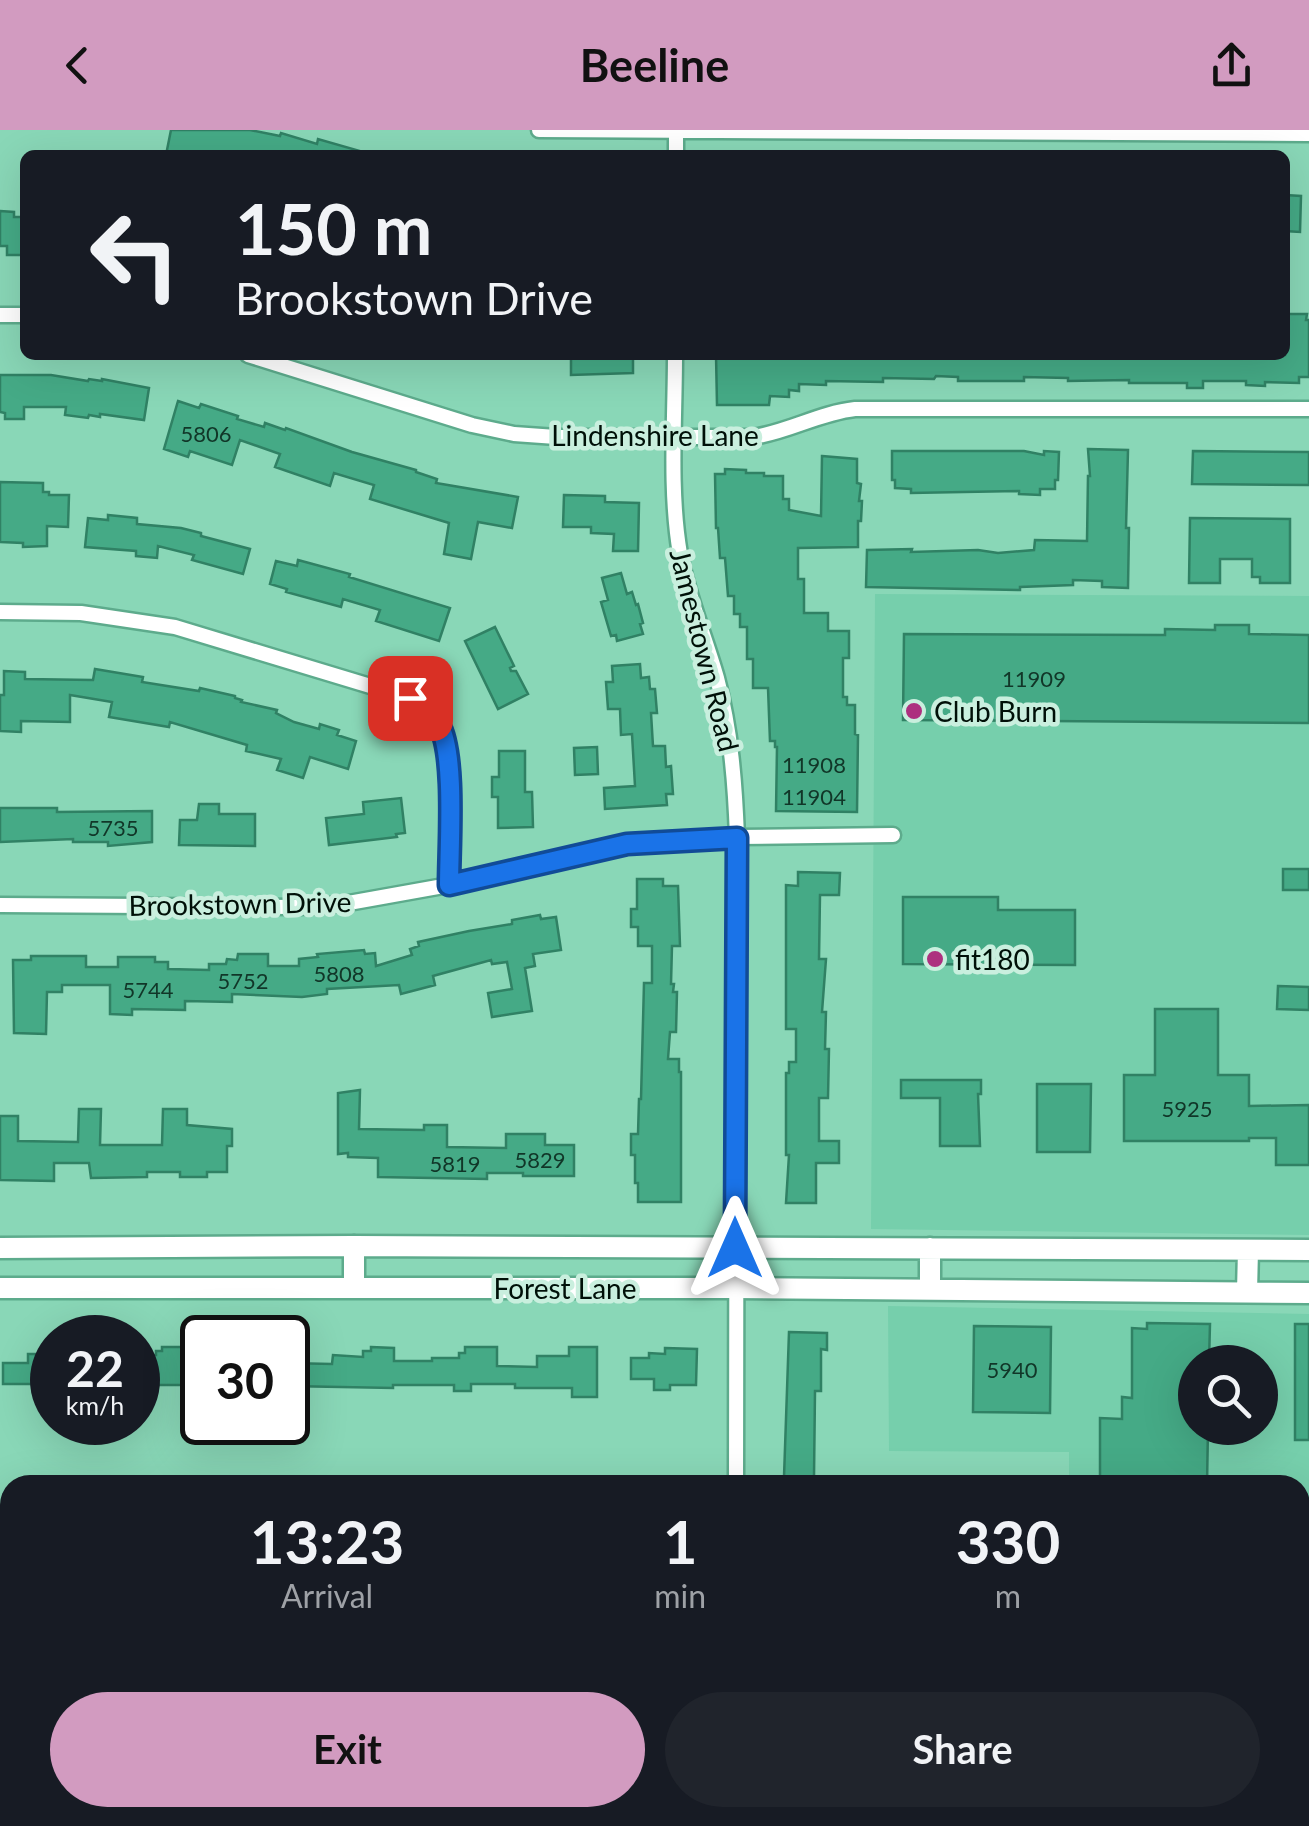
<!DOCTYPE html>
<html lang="en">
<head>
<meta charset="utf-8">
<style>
  :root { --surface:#171b24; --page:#20242c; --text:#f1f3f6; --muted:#9ea1a6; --accent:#d29bc0 }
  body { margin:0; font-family:Lato,sans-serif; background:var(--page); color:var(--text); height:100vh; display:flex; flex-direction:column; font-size:38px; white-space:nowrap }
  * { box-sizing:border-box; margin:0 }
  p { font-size:32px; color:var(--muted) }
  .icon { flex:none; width:55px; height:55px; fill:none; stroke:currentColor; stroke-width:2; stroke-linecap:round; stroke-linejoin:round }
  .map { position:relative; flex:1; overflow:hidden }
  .panel { position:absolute; left:0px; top:1345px; width:1310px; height:352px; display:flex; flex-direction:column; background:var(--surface); border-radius:30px 30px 0 0; box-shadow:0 10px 40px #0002 }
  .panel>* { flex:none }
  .hud { position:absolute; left:20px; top:20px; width:1270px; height:210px; border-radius:15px; box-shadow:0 10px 40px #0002; background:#171b24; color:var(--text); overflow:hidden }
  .controls { position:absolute; left:1178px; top:1215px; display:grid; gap:20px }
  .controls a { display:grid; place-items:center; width:100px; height:100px; border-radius:50%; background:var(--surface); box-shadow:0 10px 40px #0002; font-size:50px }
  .speed { position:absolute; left:30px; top:1185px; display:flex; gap:20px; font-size:50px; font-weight:700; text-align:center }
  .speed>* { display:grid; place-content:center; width:130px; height:130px; border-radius:50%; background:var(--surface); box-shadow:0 10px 40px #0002; line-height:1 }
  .speed small { font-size:25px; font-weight:400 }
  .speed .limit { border:5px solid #111; border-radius:15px; background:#fff; color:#111 }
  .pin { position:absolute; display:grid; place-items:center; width:85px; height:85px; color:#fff; margin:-42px; border-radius:20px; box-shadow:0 5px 15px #0006 }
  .me { position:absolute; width:110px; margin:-55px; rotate:0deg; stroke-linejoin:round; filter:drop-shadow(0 0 8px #0008) }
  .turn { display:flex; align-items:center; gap:35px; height:210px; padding:0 50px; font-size:45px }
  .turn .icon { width:130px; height:130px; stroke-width:2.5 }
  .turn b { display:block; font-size:70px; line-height:85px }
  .eta { display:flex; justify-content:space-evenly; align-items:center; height:170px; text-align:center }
  .eta b { font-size:60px; font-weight:700; line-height:70px }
  .cta { display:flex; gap:20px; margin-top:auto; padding:20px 50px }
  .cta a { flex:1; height:115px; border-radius:60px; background:var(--accent); color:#111; font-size:40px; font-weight:700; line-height:115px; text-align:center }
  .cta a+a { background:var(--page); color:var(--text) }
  header { display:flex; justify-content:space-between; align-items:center; height:130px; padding:0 50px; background:var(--accent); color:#111; font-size:45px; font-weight:700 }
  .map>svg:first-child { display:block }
  .built { fill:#76cfac; fill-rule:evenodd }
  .building { fill:#45aa86; stroke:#308164; stroke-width:2.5 }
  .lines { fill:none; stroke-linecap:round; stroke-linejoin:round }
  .street-casing { stroke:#5dab8c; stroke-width:19 }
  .secondary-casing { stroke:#5dab8c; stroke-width:25 }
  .street { stroke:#fff; stroke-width:14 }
  .secondary { stroke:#fff; stroke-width:20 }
  .route-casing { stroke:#114b97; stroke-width:25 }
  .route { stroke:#1a73e8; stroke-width:18 }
  .poi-dot { fill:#ad307f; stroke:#c9efde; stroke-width:4 }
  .labels { text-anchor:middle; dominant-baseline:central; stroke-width:9; stroke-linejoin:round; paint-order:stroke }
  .number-label { font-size:22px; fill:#113628 }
  .street-label { font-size:28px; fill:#001008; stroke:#c9efde }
  .poi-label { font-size:28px; fill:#001008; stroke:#c9efde; text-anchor:start }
</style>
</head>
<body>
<header><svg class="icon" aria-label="back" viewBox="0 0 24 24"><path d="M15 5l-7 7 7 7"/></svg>Beeline<svg class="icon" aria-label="share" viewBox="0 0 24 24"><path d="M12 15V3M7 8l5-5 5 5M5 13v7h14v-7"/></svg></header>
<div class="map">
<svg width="1309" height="1696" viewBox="0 0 1309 1696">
  <rect width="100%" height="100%" fill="#89d7b7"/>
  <path class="built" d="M875,464L1309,466V1105L871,1099Z
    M888,1176L1309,1184V1696H889V1688H1300V1355H1069V1322L889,1321ZM1195,1232H1260V1298H1195Z"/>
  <path class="building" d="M171,0H250L280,6L281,3L317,14L318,9L360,21L359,25H166Z
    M1285,65L1301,66L1300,102L1285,101Z
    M0,81L14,82V87H25V125H7V116H0Z
    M1285,184H1307L1306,190H1309V247H1299V253L1265,252V256L1246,255V251H1203V258H1187V253H1129V250L1068,251V248L1024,247V251H958V247L936,246L934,249L883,248V252L826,251V255L799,254V261L789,260V267L770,266L769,275H717L716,225H1285Z
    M571,225H633V243L571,245Z
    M0,245H51L88,251L89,249L102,251V249L149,258L144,290L100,284V287L89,285L88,288L65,285L66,277H24V289H5V283L0,282Z
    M178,271L199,278L201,274L238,286L237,289L264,297L265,293L285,300L286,298L352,322L416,340V342L437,349L436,353L518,367L512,398L478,392L471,429L444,424L449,393L370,369L374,355L334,343L330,356L275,337L280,324L240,310L232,335L190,321L188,327L164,319Z
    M1088,319L1128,320L1126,398H1129L1128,458L1102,457V451L1073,450V455L1020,457V460L866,457L867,420L912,419L911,422L978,420L998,423L1034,420L1035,410L1087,411L1088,346H1090Z
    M892,321H1024L1044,325V321L1059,322L1058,350H1055V359H1040V365L1019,364V361L911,363V359L895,358V350H892Z
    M1193,321L1309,322V355L1192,354Z
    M822,326L857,329V353L861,354L859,371H862L861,391H858V417L798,418V449H804V483H828V501H849V528H843V567H847V575H855V604L858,605L857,682L776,681L777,617H775V611H770L768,558H753V529H747V497H740V484H734V466H728L725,428H720L718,398H716L715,344H725V339L746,340V343H764V346H783V369H789V380L821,386Z
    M0,352L43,353V362H49V365H69L68,397L47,396V416L23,417V413L0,412Z
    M564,365L605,366V372L639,373L638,421H613L614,404L591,403V397H563Z
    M108,385L137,388V394L181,398L201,403V406L250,419L243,444L192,430L194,425L158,416L157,428L136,426V421L85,417L88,388L108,390Z
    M1190,388L1290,389V453H1260V447H1252V429H1220V453H1189Z
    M298,430L350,444L349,447L450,478L439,511L376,491L380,480L343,469L341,477L286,462L287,459L270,454L276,431L297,436Z
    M621,443L627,464L632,462L636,475L638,474L643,493L640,494L643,504L617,511L616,505L611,506L601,472L608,470L602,448Z
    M1215,495H1249V504L1309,505V593L903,590L904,504L1165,505V499L1215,500Z
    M495,497L514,536L510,538L511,541H516L528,564L498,579L465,511Z
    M640,534L641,548L649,547L650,559H655L657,583H651L653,616H665L666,637L671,636L673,664H666L667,675L605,679L604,658L635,656L632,604L621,605L620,579H608L606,552H613L612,536Z
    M95,539L143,547L142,552L199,561L200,558L235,566V568L242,570L241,572L277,580L276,583L294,592L319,599L320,594L339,600L337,605L356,611L348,639L310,627L303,648L277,640L281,629L246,621L247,615L170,592L169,597L109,587L112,572L70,565V592L21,591V602L0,601V565H4V541L25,542V549L93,550Z
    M597,617L598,644L575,645L574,618Z
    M499,621H525V662H532L533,697L498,698V667H492V647H499Z
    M401,668L405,703L396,704L397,707L329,715L326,688L364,684L363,672Z
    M199,674H219V684H255V716L179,715L180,690H197Z
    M0,678H57V682L152,681V712L108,716V712H73V709L0,712Z
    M1283,739H1309V760H1283Z
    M798,742L840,743L839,765H820L819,829H826L822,882H826L825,919H829L828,968H819V1011H839V1033H816V1073H786L789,1025H786V943H789V932H796V899H786V755L798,756Z
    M637,749H663V756H678L680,816H672L671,854H674L673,862H677L676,902H670L668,929H679V942H681V1072H638V1053H635V1025H631V1004H638L639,969H641L644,853H652V816H638V797H631V779H637Z
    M903,767H998V780H1075V835L903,834Z
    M540,785L541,789L556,787L561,820L533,824L535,836L525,838L532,881L492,887L488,863L512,859L507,832L492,834L491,830L433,846L435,855L401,864L399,855L327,859V864L302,867L232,864V872L185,871V880L132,879V885L110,884V855H62V862H47L46,904L14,903L13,830H31V826H86V837H118V827H155V832H168V839L209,840V834H226L227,829L237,830L238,824H268V836H299V829L318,827L317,824L364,820L365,824L375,823L376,836L412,825L410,819L419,816L418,812L469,801L512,794V790Z
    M1278,856L1309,857V880L1277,879Z
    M1155,879H1218V945H1249V976L1309,975V1035H1276V1008H1249V1011H1124V945H1155Z
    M901,950H981V964H978L980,1016H940V968H901Z
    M1037,954H1091L1090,1022H1037Z
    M360,960L359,999L424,1000V995H447V1017L506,1018V1004H545V1015H574V1046H523V1043H487V1049L378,1047V1028L348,1027V1023L338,1024V963Z
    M79,979H101L100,1015H162L163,979H187V995L232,999V1016H227V1042H207V1047H180V1042H147V1047L91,1048L89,1033H54V1051L0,1050V986H18V1011L78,1012Z
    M1147,1193L1210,1194L1209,1232H1195V1298H1208L1207,1355H1100V1288L1122,1289V1267L1132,1268V1198L1147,1199Z
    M1295,1194H1309V1310H1295Z
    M974,1196L1051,1197L1050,1283L973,1282Z
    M789,1202L827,1203V1220L821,1219V1261H815L814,1347H784Z
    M162,1217H188L187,1255H138V1225H156V1221H162Z
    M371,1217L394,1218V1231H432V1228H459V1223H465V1217H497V1236L537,1237V1226H569V1217H597V1267H572V1258H515V1254H471V1261H454V1255H393V1258L288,1256V1233L332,1234L333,1225L363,1227V1221H371Z
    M665,1218L697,1219L696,1255H670V1260H654V1249H631V1228H649V1223L665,1224Z
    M28,1224H52V1254H3V1233H28Z"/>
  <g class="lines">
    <defs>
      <path id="street" d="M539,0L1309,4
        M676,25V0
        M0,185H25
        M248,225L472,295L514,304L556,307H753C788,302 819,283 855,279H1309
        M675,225C675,290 669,359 680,424C688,467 705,506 717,548C731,601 735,653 737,707L736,1355
        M0,482L81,483L175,497L410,568C421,575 433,583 439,595C455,624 449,718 449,755
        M0,775L300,777L343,774L449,755L627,714L737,707L893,705
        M0,1438H10
        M735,1688V1696"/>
      <path id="secondary" d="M354,1116V1158
        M0,1118L354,1116L1309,1120
        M930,1118V1159
        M0,1158H735L1309,1163
        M1247,1162L1248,1120"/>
    </defs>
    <use href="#street" class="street-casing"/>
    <use href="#secondary" class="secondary-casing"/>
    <use href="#street" class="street"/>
    <use href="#secondary" class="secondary"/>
  </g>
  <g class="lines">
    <defs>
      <path id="route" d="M410,568C421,575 433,583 439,595C456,624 449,718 449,755L627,714L737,708L735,1118"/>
    </defs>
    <use href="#route" class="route-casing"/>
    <use href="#route" class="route"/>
  </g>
  <g class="poi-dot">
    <circle cx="914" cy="581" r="10"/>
    <circle cx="935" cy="829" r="10"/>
  </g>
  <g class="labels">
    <g class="number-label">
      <text x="206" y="303">5806</text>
      <text x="1034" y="548">11909</text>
      <text x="814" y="634">11908</text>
      <text x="814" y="666">11904</text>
      <text x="113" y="697">5735</text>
      <text x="339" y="843">5808</text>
      <text x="243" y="850">5752</text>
      <text x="148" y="859">5744</text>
      <text x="1187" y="978">5925</text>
      <text x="540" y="1029">5829</text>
      <text x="455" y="1033">5819</text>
      <text x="1012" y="1239">5940</text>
    </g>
    <g class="street-label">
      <text x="655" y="305">Lindenshire Lane</text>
      <text transform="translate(705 520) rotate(76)">Jamestown Road</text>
      <text transform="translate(240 773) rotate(-1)">Brookstown Drive</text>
      <text x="565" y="1158">Forest Lane</text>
    </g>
    <g class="poi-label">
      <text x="934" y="581">Club Burn</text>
      <text x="955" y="829">fit180</text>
    </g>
  </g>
</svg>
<div class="controls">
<a><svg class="icon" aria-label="search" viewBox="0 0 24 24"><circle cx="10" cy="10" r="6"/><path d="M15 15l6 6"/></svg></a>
</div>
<div class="speed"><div>22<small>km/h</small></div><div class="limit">30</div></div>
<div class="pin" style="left:410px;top:568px;background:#d93025"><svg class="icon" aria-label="arrive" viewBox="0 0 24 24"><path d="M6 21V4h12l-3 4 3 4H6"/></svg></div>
<svg class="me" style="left:735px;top:1118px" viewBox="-20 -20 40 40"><path d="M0-17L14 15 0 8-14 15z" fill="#1a73e8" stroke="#fff" stroke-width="4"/></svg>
<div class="hud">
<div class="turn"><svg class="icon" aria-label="left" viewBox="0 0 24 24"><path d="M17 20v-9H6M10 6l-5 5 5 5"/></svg><div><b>150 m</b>Brookstown Drive</div></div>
</div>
<section class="panel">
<div class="eta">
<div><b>13:23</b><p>Arrival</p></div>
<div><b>1</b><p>min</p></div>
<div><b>330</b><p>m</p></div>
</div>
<div class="cta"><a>Exit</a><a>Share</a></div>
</section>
</div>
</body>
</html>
